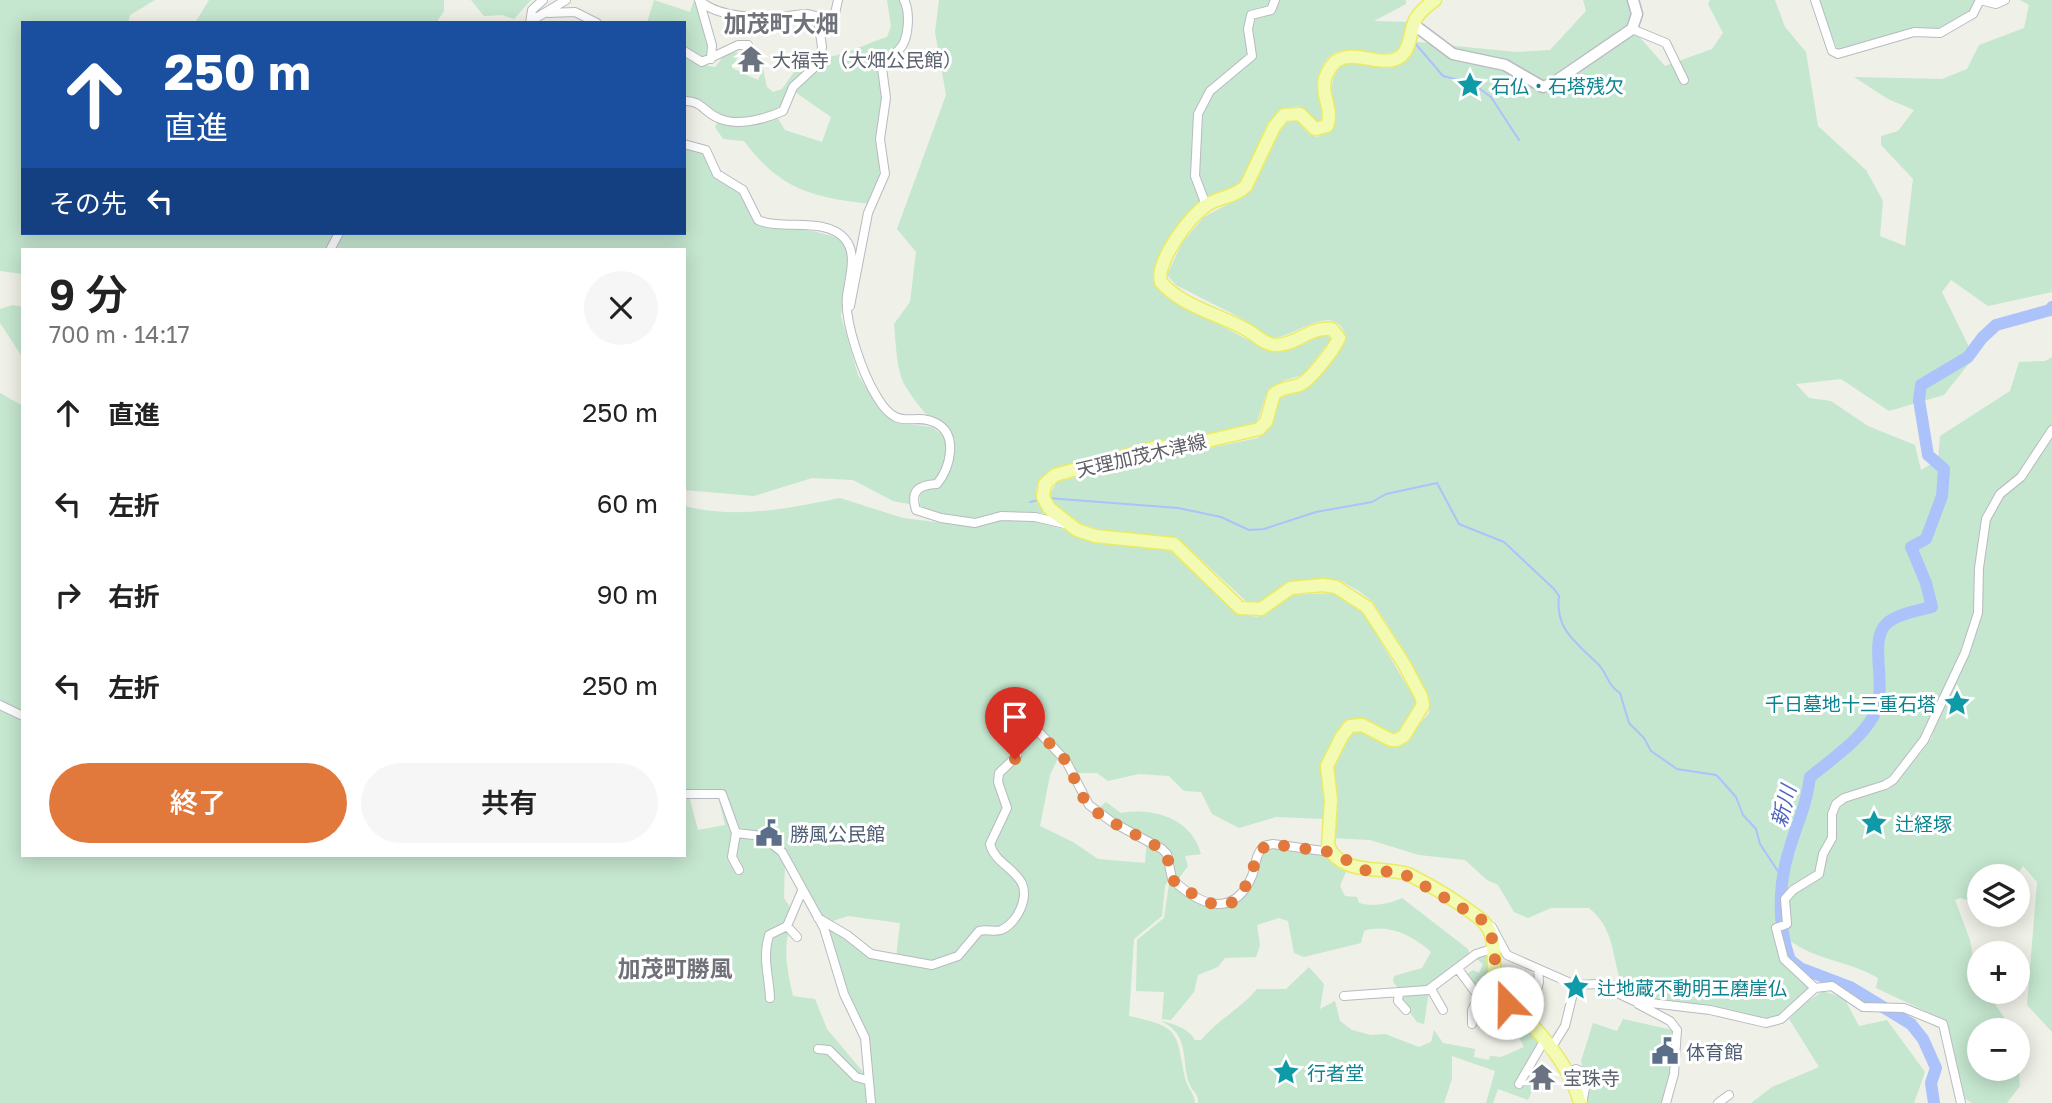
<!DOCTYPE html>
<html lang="ja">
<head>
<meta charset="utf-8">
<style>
  :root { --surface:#fff; --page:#f6f6f6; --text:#222; --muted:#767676; --accent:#e1783c }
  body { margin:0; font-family:"Golos Text","Noto Sans JP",sans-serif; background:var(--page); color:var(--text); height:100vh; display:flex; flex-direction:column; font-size:26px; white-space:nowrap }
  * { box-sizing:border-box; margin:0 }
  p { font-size:23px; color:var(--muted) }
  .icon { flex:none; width:38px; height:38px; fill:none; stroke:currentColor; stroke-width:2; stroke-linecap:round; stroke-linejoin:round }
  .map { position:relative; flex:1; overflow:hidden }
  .side { position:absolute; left:21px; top:248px; width:665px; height:609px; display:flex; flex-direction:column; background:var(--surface); border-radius:0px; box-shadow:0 4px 18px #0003 }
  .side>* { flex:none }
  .top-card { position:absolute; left:21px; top:21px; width:665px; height:214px; border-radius:0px; box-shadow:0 4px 18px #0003; background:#1a4fa0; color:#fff; overflow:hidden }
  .buttons { position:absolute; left:1967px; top:864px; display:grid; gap:14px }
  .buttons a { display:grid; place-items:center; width:63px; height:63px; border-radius:50%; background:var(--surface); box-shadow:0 4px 18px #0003; font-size:35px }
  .pin { position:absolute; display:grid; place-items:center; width:60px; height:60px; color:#fff; margin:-72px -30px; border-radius:50% 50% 50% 0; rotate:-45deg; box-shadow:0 0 7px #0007 }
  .pin .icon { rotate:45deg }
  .me { position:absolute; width:77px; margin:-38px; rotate:338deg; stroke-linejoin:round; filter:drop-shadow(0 0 5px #0008) }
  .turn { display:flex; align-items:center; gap:24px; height:147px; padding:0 28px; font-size:32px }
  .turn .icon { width:91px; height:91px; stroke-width:2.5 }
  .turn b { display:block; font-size:49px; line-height:60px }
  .then { display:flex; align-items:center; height:66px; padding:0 28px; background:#0003; gap:14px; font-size:26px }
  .round { display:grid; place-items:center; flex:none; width:74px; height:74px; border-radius:37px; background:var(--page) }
  .overview { display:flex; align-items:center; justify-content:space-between; height:119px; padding:0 28px }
  h1 { font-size:42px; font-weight:600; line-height:52px }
  .cta { display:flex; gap:14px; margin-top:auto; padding:14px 28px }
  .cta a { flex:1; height:80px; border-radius:42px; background:var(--accent); color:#fff; font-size:28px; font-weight:600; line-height:80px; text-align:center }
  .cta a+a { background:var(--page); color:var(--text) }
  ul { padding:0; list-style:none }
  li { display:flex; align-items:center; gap:21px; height:91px; padding:0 28px }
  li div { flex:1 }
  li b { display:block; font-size:26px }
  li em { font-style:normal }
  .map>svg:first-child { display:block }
  .green { fill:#c5e6cf }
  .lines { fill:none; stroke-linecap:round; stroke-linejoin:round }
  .stream { stroke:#acc2fb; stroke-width:2 }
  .river { stroke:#acc2fb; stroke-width:12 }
  .street-casing { stroke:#b9bac0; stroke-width:10 }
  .secondary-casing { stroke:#babbc2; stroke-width:13 }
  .primary-casing { stroke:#ebeb65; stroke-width:15 }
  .street { stroke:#fff; stroke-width:8 }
  .secondary { stroke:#fff; stroke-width:10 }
  .primary { stroke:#f2fbb1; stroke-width:12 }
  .route { stroke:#e1783c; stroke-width:12; stroke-dasharray:0 21.6 }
  .labels { text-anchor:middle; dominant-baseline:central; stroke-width:6; stroke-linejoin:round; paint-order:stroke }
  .worship-label { font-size:19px; fill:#5b616d; stroke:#fff; text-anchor:start }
  .culture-label { font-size:19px; fill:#0d838f; stroke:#fff; text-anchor:start }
  .street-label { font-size:19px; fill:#5f6067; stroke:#fff }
  .service-label { font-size:19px; fill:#4e5e75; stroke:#fff; text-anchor:start }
  .water-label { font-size:21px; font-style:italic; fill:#4f66bf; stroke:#fff }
  .quarter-label { font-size:23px; font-weight:bold; fill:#707279; stroke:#fff }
</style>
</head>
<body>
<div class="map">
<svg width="2052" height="1103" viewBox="0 0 2052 1103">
  <rect width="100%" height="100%" fill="#eff0e7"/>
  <path class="green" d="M0,0H155L130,15L128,23H23V233H684V148L702,151L707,156L710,171L718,180L743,195L758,223L772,227H797L840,238L850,254L841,316L858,375L878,406L896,423L932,427L945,437L947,447L942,472L935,480L912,489L909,504L893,501L853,480L812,478L754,496L684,490V250H23V274L0,271Z
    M209,0H444V11L436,23H195Z
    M471,0H531L514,19L502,15L484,16Z
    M654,0L690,12L694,0H698L710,51L705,60L684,49V23H647Z
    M887,0H901C914,27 897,48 880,67L883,98L877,137L880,179L870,204C811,197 781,190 744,141L723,139L715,127L718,122L753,125L777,117L785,130L822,142L831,117L795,92L826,57C844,56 867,43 887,37L891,26Z
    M939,0H1406V4L1374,21L1410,22L1398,50C1371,64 1332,27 1318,78C1314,94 1324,107 1321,122H1317L1298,106L1280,109C1260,129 1256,158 1241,181C1234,192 1215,194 1203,200C1183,211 1147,262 1155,285C1162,294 1267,352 1275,352C1291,352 1307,341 1321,334L1332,338L1303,375L1285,380L1268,389L1257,422L1197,436L1153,441L1049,471C1033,482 1032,498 1044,513H1009L972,518L925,511L920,507V493C939,486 947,484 953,462C960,431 949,434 931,419C922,411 910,394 904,384C896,368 896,342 894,324L910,302L916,252L897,229L946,95L935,32Z
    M1583,0H1628L1632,14L1628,25L1543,82L1507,61L1454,50L1445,45L1516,52L1550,50L1586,11Z
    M1710,0H1775L1785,27L1806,52L1818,126L1866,170L1883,201L1880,236L1905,246L1913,179L1881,145V136L1898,131L1914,110L1888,99L1854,77L1942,79L1967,69L1979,45L2024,28L2029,5L2020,0H2052V292L1988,306L1951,280L1942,292L1974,357L1944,395L1889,411L1841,379L1796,384L1809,398L1831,401L1868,426L1915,445L1921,470L1938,460L1940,436L2010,391L2019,362L2045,361L2052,357C2052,379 2052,405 2052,428C2048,450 2005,483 1991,503L1977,614L1932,727L1891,779L1848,796L1835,806L1829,837L1817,873L1792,889L1783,920L1777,923C1771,949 1790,967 1808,983L1809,990L1780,1017L1766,1020L1634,999L1613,987L1619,977C1612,949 1612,927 1589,908H1551L1528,918L1514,912L1498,885L1487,880L1465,860L1419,855L1370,840L1331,838C1331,799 1323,755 1357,729L1407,739L1429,713L1430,699L1410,660L1373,602L1359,591L1339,580L1323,578L1289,581L1261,601L1247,602L1178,538L1097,529L1080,523L1054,503L1050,494L1057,482L1156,455L1200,450L1258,438L1272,425L1279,399L1313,384L1337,356L1346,338C1337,298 1294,338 1272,338L1237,316L1176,285L1167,275L1182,243L1204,217L1252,191L1280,131L1288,120H1296L1309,134L1317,137L1332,130C1344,107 1320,91 1341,66C1360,55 1383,73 1404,62L1411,47L1417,42L1430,43L1451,58L1504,69L1539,90L1635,32L1665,66L1712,49L1723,33L1708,4Z
    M1818,0H1975L1971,13L1951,28L1838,51Z
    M732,52L740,53L732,68L758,80L763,69L767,87L773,92L782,89L794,72L805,71L776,112L737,120L719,116L703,101H684V55L698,64L715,67L725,54Z
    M13,305L23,307V358L0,323V309Z
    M0,393L23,406V856H684V796H689L698,830L725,825L718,796H721L735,835L758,837L780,854L785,861L784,898L796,916C780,941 787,969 793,996L815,999L827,1029L864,1073L868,1103H0Z
    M2052,438V1032L2027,1005L2037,882L2023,866L2016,877H1979V903L1960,898L1955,900L1970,940L1979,992H1987L2013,1031H1979V1069H2018V1056L2020,1086L2007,1103H1973L1965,1099L1947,1026L1938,1017L1876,988L1878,978C1844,958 1812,962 1779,932L1784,925L1791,896L1818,879L1838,809L1849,800L1882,791L1908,769L1931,739L1944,700L1979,626L1985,529L1995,505L2033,466Z
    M840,498L903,518L977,527L994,521L1027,519L1066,530L1094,543L1168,549L1237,613L1257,617L1293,595L1333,593L1363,612L1416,701L1415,707L1396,737L1365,721C1357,725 1346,728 1339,734C1316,753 1328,793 1325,819L1276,817L1239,828L1212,814L1201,792L1184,791L1169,776L1139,774L1108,781L1097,773H1075L1027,724L1016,755L999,767L1005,808L989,841C1013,872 1038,894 1002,927L984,928C951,961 942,964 896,958L900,923L848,916L830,922C790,894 802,834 738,830L727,794L723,791L684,793V506C738,519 786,509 840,498Z
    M1031,729L1058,758L1050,775L1040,826L1073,842L1098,859L1145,863L1147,841L1165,855L1169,879L1165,886L1162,916L1134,939L1129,1016C1180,1027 1176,1031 1185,1078C1187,1088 1195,1094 1195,1103H873L868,1041L844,987L826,925L870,956L949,963L980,933L1009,928L1026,890L992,845L1007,817L1001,773L1017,760L1023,732Z
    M1106,802L1121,813C1154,807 1192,819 1201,854L1185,856L1188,866L1177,881L1173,877L1170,859L1097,810Z
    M1268,846L1327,855L1348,867L1340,886L1345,896L1357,897L1359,903C1374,907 1389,904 1402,898L1468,949L1470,956L1430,987L1400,992L1393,981L1394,976L1422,968L1431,952C1413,936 1389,923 1364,931L1361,943L1304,957L1294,953L1288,921L1279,918L1257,925L1260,945L1256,957L1225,958L1218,967L1198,975L1194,992L1171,1020L1162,1019L1164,992L1136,991L1137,940L1164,918L1169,884L1171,881C1210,905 1227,928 1251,874C1256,864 1259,854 1268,846Z
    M1488,951L1499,1000L1480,996L1464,976L1473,970L1479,973L1483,964L1474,957Z
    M1309,967L1324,984L1320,1009L1335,1001L1340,1021L1352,1030L1371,1035L1385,1034L1419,1047L1431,1042L1434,1030L1443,1043L1475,1049L1474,1057L1489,1060L1490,1056L1501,1057L1524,1047L1519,1037L1506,1028L1507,1017L1493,1002L1503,1004L1541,1041L1519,1080L1534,1087L1528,1100L1498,1089L1493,1103H1486L1495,1071L1452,1056V1079L1444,1103H1198C1199,1093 1192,1092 1189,1083C1181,1058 1190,1035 1161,1021C1174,1024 1188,1028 1195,1040H1201C1219,1019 1240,1009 1257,989H1286Z
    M1429,991L1424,1024L1417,1022L1402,1002L1401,995Z
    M1823,991L1844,998L1859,1026L1887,1020L1925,1072L1914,1103H1751L1772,1087L1819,1067L1789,1019L1804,1004Z
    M1623,1019L1677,1031V1041L1662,1103H1586L1595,1074L1594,1070L1583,1067L1581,1061L1593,1023L1617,1031Z"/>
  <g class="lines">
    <path class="stream" d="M1415,43L1443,76L1472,83L1491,97L1519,140
      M1048,498L1178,508L1221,517L1249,530L1264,529L1316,512L1372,502L1386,494L1437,483L1459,524L1504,542L1554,589L1559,596C1555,630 1576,642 1597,663C1608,673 1606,684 1620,693L1629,723L1644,738L1651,751L1677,769L1716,775L1721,780L1736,797L1743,815L1756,829L1760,844L1783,879
      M1030,502L1039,500"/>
    <path class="river" d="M1934,1103L1931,1083L1936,1068L1923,1039L1911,1024L1850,987L1800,968L1790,960C1778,927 1778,888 1788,854C1796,824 1806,809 1810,777C1832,759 1859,741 1873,717C1892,683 1861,633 1895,618C1906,612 1920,610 1932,607L1926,583L1911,547L1926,539L1942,496L1944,469L1928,455L1919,400L1921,385L1968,357L1982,338L1996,325L2050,310L2052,307"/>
    <defs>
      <path id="street" d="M699,0C717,17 756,18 779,17C788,17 799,13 807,14C818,16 823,20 834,18L838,0
        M1815,0L1832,51L1838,54L1914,32L1940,33L1973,14L1980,0L1996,4L2005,0
        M700,3L712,45L711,59
        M548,13L575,12L597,23
        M531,21L566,0
        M530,23L532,10L543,0
        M1632,29L1666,43L1684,80
        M684,51L702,62L738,45H748
        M684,101C701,100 704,112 718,118C737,127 765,119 783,111L793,87L820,62L822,47L818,18
        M684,144L706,150L717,174L743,190L758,220C783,231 825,216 845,239C858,254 849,279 847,296C844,322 863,375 877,397C899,434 912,411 936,423C959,435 950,468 937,484C918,485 910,491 916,510L941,518L975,523L1001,516L1035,517L1065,524
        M1206,205L1195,176L1198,114L1210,91L1252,56L1248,29L1251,15L1271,10L1275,0
        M330,250L339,233
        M850,306L868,213L885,174L880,139L886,98L882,68C888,59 896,54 902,46C909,35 910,11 904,0
        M0,705L23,716
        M684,794H722L736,833L762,836L782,852L824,928L844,994L865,1038L871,1103
        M736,833L732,857L739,870
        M818,918L847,935L871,954L932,965L958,956L979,931C986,929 994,932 1001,930C1009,927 1017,917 1020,910C1037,872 996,870 990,844L1007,808L998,782L999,773L1017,756L1021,731L1027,726L1037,730L1066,761L1089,805L1112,822L1162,849L1167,854L1172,879C1199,905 1233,920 1252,876C1256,866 1255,854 1264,846L1273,844L1330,852
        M787,926L797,937
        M1492,927L1507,955L1575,985
        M1458,969L1479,997L1507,1003
        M1815,988L1784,959L1776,928L1787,924L1785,899L1793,890L1819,874L1823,854L1832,838V814L1836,804L1844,798L1885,785L1893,780L1924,740L1965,653L1978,613L1979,568L1986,519L2000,494L2021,477L2052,430
        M1431,989L1443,1010
        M1399,993L1398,1001L1406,1010
        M1344,996L1428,990L1476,954L1495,948
        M770,998C769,975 762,958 769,935L787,926L802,891
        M1534,1001L1539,982L1538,969
        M1638,1004L1670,1021L1677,1030L1674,1074L1666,1103
        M1472,1024V1010L1479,997
        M818,1049L829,1050L856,1077L867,1080
        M1550,1050L1565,1026L1575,985L1598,984L1634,1001L1710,1010L1766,1023L1781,1019L1815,988L1832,986L1863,1007L1904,1008L1943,1024L1961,1103
        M1569,1072L1576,1069L1588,1074L1582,1103
        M1519,1084L1544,1041
        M1718,1103L1729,1095"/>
      <path id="secondary" d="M1413,24L1453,54L1505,65L1543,87L1553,83L1632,29L1637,14L1633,0"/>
      <path id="primary" d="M1435,0C1427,6 1420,11 1415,20C1410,31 1411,48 1401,56C1383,70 1357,48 1336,61C1310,88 1336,104 1327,126L1315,129L1300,114L1284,115L1274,127L1246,186C1235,197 1219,197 1207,205C1190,215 1155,263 1161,282C1181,306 1221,315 1247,330C1256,335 1265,345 1276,345C1297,345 1310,326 1332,329L1339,338C1335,348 1310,381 1299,385C1290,388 1282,387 1274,394L1266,422L1259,429L1198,443L1154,448L1055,475L1045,484L1043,497L1049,508L1077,530L1095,536L1174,544L1240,608L1261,609L1291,588L1323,585L1336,587L1367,607L1404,664L1421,696L1423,705L1404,736L1397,740H1391L1362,725L1350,726L1342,736L1327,766L1331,800L1328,846C1343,878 1387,865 1410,875C1432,886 1458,902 1478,917C1504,936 1487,968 1499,992C1506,1005 1520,1012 1529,1022C1550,1043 1573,1075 1580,1103"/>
    </defs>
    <use href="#street" class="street-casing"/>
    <use href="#secondary" class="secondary-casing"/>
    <use href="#primary" class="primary-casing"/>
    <use href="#street" class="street"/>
    <use href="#secondary" class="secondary"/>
    <use href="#primary" class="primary"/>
  </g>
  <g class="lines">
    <path class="route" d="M1015,759L1024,727L1037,730L1066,761L1084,799L1101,816L1162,849L1168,860L1172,879C1180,887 1190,892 1200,898C1241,923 1248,878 1260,850L1270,844L1331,852L1369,872L1399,871L1481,919L1494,942L1496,984L1507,1003"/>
  </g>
  <defs>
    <symbol id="temple-bare" viewBox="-9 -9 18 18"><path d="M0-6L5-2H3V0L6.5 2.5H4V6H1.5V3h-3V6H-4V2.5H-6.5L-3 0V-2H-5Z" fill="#6b7280" stroke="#fff" stroke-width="2.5" paint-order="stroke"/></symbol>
    <symbol id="sight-bare" viewBox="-9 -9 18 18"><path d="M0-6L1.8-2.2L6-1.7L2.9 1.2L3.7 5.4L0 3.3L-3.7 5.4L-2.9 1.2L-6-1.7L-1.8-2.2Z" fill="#0f9aa8" stroke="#fff" stroke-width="2.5" paint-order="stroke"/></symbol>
    <symbol id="civic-bare" viewBox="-9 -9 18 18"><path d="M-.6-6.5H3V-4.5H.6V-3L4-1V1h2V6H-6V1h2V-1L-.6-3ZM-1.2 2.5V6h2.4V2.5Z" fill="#5c6f8a" stroke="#fff" stroke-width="2.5" paint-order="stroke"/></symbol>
  </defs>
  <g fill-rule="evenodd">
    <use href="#temple-bare" x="732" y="40" width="38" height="38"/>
    <use href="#sight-bare" x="1451" y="66" width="38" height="38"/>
    <use href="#sight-bare" x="1938" y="684" width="38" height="38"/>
    <use href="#sight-bare" x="1855" y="804" width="38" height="38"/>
    <use href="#civic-bare" x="750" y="814" width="38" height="38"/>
    <use href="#sight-bare" x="1557" y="968" width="38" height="38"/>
    <use href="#civic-bare" x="1646" y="1032" width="38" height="38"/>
    <use href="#sight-bare" x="1267" y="1053" width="38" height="38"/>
    <use href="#temple-bare" x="1523" y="1058" width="38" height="38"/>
  </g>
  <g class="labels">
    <g class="worship-label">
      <text x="772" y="59">大福寺（大畑公民館）</text>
      <text x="1563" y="1077">宝珠寺</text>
    </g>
    <g class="culture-label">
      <text x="1491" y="85">石仏・石塔残欠</text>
      <text x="1936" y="703" text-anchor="end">千日墓地十三重石塔</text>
      <text x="1895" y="823">辻経塚</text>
      <text x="1597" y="987">辻地蔵不動明王磨崖仏</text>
      <text x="1307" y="1072">行者堂</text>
    </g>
    <g class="street-label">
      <text transform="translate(1141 455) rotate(-13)">天理加茂木津線</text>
    </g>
    <g class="service-label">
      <text x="790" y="833">勝風公民館</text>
      <text x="1686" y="1051">体育館</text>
    </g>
    <g class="water-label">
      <text transform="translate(1783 806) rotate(-75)">新川</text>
    </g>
    <g class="quarter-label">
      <text x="781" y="23">加茂町大畑</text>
      <text x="675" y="968">加茂町勝風</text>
    </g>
  </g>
</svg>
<div class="buttons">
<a><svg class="icon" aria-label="layers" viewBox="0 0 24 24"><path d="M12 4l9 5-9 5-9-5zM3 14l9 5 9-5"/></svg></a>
<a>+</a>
<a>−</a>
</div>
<div class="pin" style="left:1015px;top:759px;background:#d93025"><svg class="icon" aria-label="arrive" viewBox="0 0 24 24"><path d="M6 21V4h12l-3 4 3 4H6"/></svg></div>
<svg class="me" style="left:1507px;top:1003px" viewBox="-20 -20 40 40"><circle r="19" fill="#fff"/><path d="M0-13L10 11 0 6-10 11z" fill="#e1783c"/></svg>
<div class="top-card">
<div class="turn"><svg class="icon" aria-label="ahead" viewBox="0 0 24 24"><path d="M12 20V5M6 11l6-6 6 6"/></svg><div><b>250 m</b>直進</div></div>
<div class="then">その先<svg class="icon" aria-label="left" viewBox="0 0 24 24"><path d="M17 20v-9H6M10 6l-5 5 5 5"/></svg></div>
</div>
<section class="side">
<div class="overview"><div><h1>9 分</h1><p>700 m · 14:17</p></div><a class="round"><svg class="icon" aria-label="close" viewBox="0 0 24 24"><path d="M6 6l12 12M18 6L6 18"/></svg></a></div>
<ul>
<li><svg class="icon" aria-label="ahead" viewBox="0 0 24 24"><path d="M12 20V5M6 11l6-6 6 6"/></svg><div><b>直進</b></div><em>250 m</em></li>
<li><svg class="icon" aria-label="left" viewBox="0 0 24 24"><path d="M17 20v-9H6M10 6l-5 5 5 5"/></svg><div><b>左折</b></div><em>60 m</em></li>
<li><svg class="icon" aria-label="right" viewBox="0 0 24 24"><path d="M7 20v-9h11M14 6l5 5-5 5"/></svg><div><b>右折</b></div><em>90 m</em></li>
<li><svg class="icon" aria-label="left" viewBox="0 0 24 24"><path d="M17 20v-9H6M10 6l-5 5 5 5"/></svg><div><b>左折</b></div><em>250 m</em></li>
</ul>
<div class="cta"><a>終了</a><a>共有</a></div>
</section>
</div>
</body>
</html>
